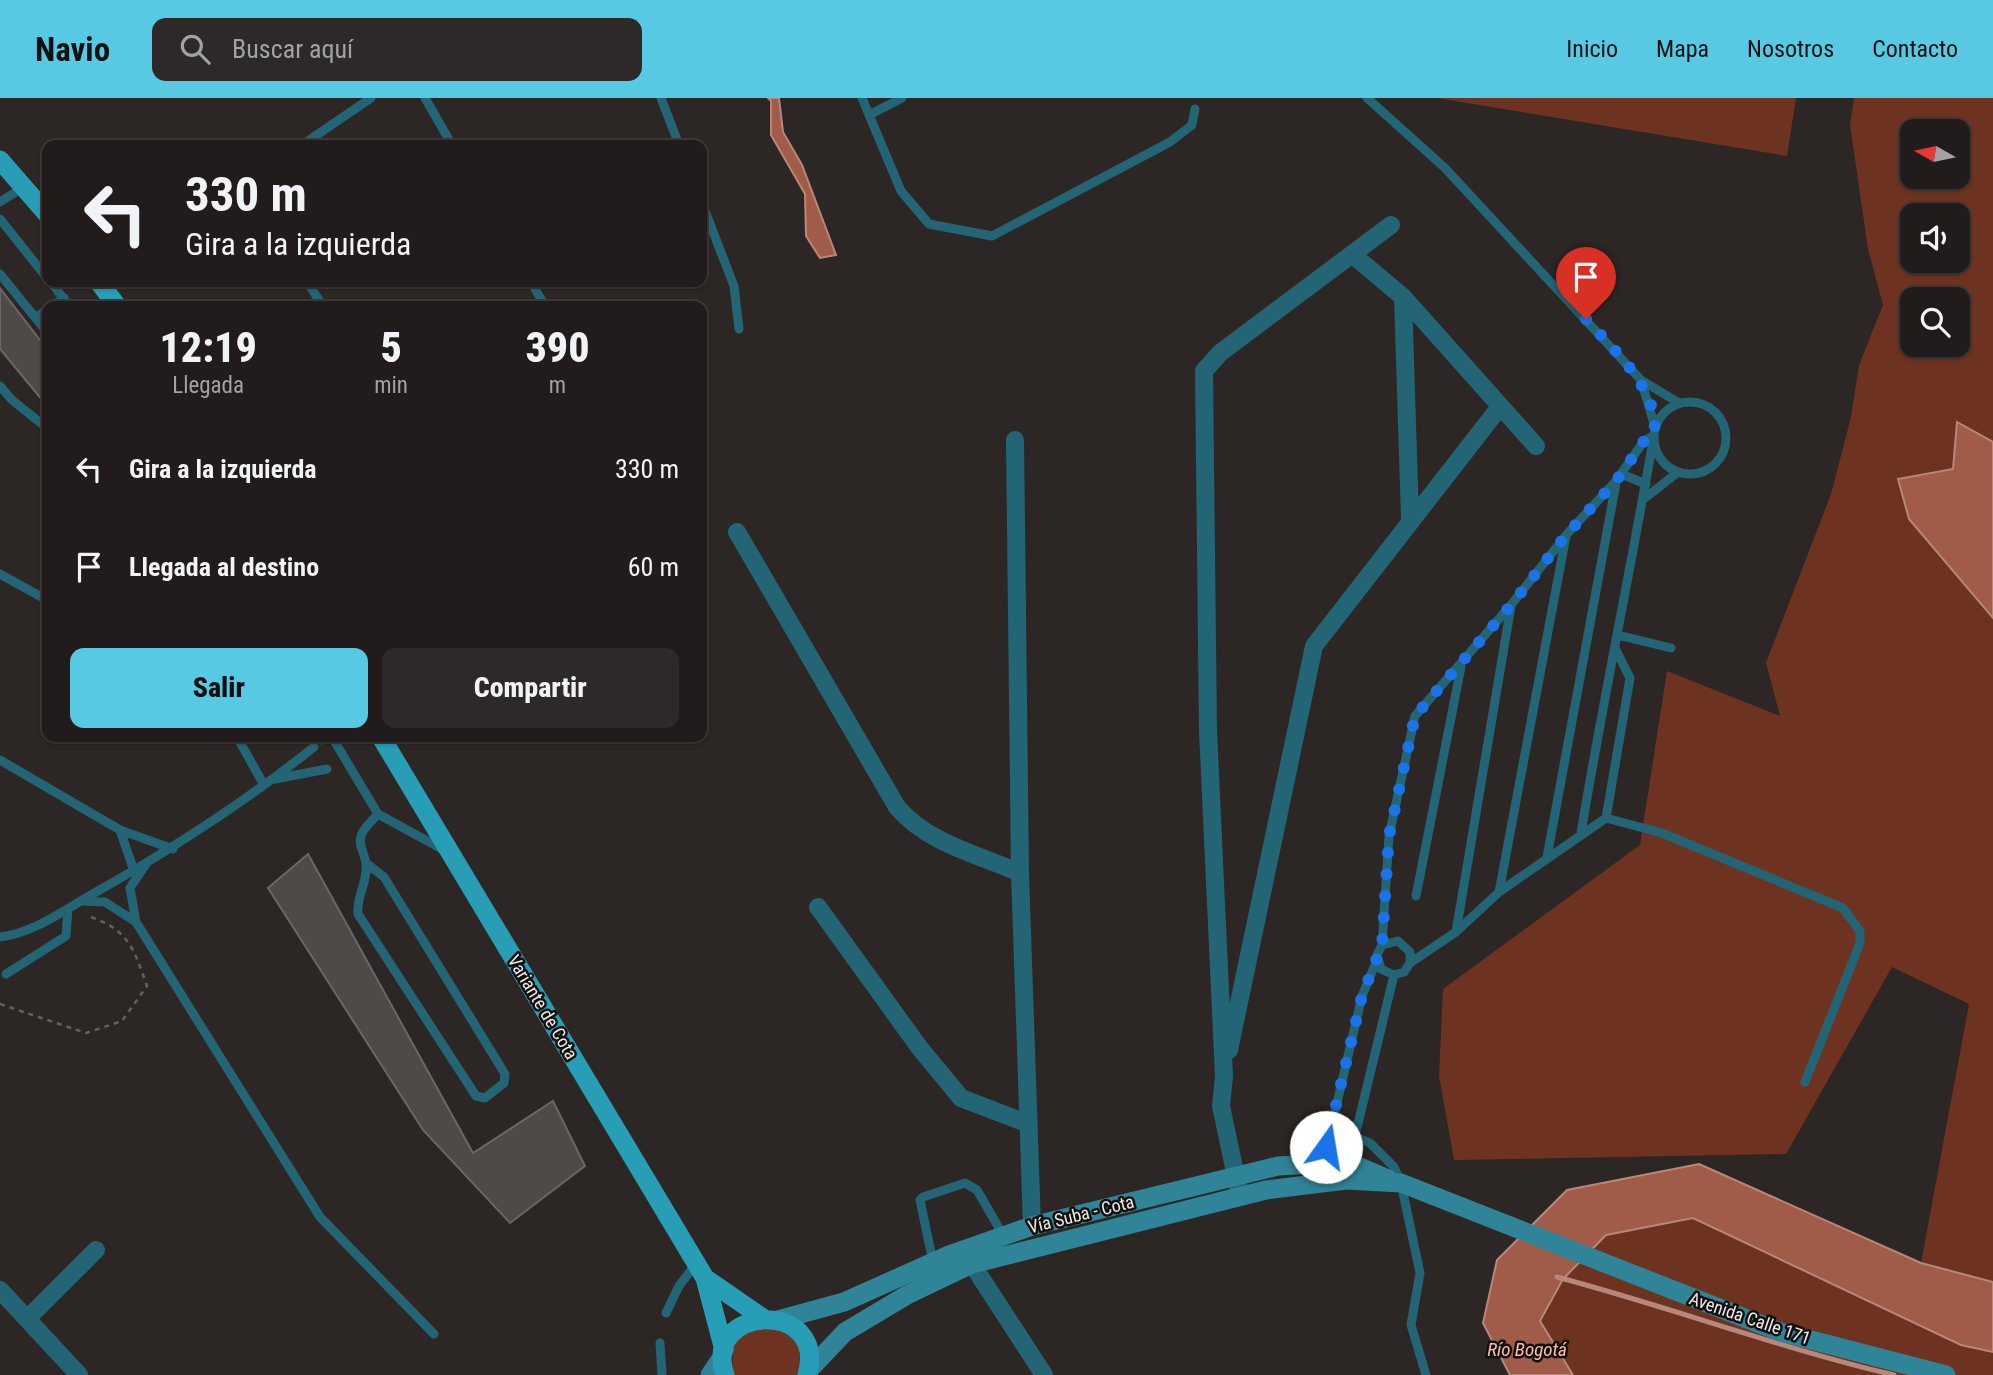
<!DOCTYPE html>
<html lang="es">
<head>
<meta charset="utf-8">
<style>
  :root { --surface:#211c1b; --page:#2d2928; --text:#f1f3f6; --muted:#a2a1a3; --line:#3e3a3a; --accent:#58c9e3 }
  body { margin:0; font-family:"Roboto Condensed",sans-serif; background:var(--page); color:var(--text); height:100vh; display:flex; flex-direction:column; font-size:26px; white-space:nowrap }
  * { box-sizing:border-box; margin:0 }
  p { font-size:23px; color:var(--muted) }
  .icon { flex:none; width:38px; height:38px; fill:none; stroke:currentColor; stroke-width:2; stroke-linecap:round; stroke-linejoin:round }
  .map { position:relative; flex:1; overflow:hidden }
  .panel { position:absolute; left:42px; top:203px; width:665px; height:441px; display:flex; flex-direction:column; background:var(--surface); border-radius:14px; box-shadow:0 2px 5px #0004,0 0 0 2px var(--line) }
  .panel>* { flex:none }
  .top-card { position:absolute; left:42px; top:42px; width:665px; height:147px; border-radius:14px; box-shadow:0 2px 5px #0004,0 0 0 2px var(--line); background:#211c1b; color:var(--text); overflow:hidden }
  .needle { width:46px; rotate:279deg }
  .tools { position:absolute; left:1900px; top:21px; display:grid; gap:14px }
  .tools a { display:grid; place-items:center; width:70px; height:70px; border-radius:14px; background:var(--surface); box-shadow:0 2px 5px #0004,0 0 0 2px var(--line); font-size:35px }
  .pin { position:absolute; display:grid; place-items:center; width:60px; height:60px; color:#fff; margin:-72px -30px; border-radius:50% 50% 50% 0; rotate:-45deg; box-shadow:0 0 7px #0007 }
  .pin .icon { rotate:45deg }
  .me { position:absolute; width:77px; margin:-38px; rotate:13deg; stroke-linejoin:round; filter:drop-shadow(0 0 5px #0008) }
  .turn { display:flex; align-items:center; gap:24px; height:147px; padding:0 28px; font-size:32px }
  .turn .icon { width:91px; height:91px; stroke-width:2.5 }
  .turn b { display:block; font-size:49px; line-height:60px }
  .eta { display:flex; justify-content:space-evenly; align-items:center; height:119px; text-align:center }
  .eta b { font-size:42px; font-weight:800; line-height:49px }
  .primary-button { display:flex; gap:14px; margin-top:auto; padding:14px 28px }
  .primary-button a { flex:1; height:80px; border-radius:14px; background:var(--accent); color:#111; font-size:28px; font-weight:800; line-height:80px; text-align:center }
  .primary-button a+a { background:var(--page); color:var(--text) }
  ul { padding:0; list-style:none }
  li { display:flex; align-items:center; gap:21px; height:98px; padding:0 28px }
  li div { flex:1 }
  li b { display:block; font-size:26px }
  li em { font-style:normal }
  header { display:flex; align-items:center; gap:42px; box-sizing:border-box; height:98px; padding:0 35px; background:var(--accent); color:#111 }
  header strong { font-size:33px }
  nav { display:flex; gap:38px; margin-inline-start:auto; font-size:24px }
  .search { width:490px; height:63px; background:var(--page); display:flex; align-items:center; gap:18px; box-sizing:border-box; padding:0 24px; border-radius:14px; color:var(--muted); font-size:26px }
  .map>svg:first-child { display:block }
  .green { fill:#6e3221; fill-rule:evenodd }
  .water { fill:#a05c49; stroke:#b78779; stroke-width:2 }
  .lines { fill:none; stroke-linecap:round; stroke-linejoin:round }
  .stream { stroke:#b78779; stroke-width:5 }
  .building { fill:#4f4947; stroke:#6c6664; stroke-width:2 }
  .path { stroke:#66615f; stroke-width:2.5; stroke-dasharray:5 5; stroke-linecap:butt }
  .service { stroke:#236574; stroke-width:9 }
  .minor { stroke:#236574; stroke-width:18 }
  .secondary { stroke:#308497; stroke-width:19 }
  .primary { stroke:#289db6; stroke-width:19 }
  .route { stroke:#1a73e8; stroke-width:12; stroke-dasharray:0 21.6 }
  .labels { text-anchor:middle; dominant-baseline:central; stroke-width:5; stroke-linejoin:round; paint-order:stroke }
  .street-label { font-size:18px; fill:#eeeae9; stroke:#12100f }
  .water-label { font-size:19px; font-style:italic; fill:#fbbead; stroke:#12100f }
</style>
</head>
<body>
<header>
<strong>Navio</strong>
<div class="search"><svg class="icon" aria-label="search" viewBox="0 0 24 24"><circle cx="10" cy="10" r="6"/><path d="M15 15l6 6"/></svg>Buscar aquí</div>
<nav><a>Inicio</a><a>Mapa</a><a>Nosotros</a><a>Contacto</a></nav>
</header>
<div class="map">
<svg width="1993" height="1277" viewBox="0 0 1993 1277">
  <rect width="100%" height="100%" fill="#2c2624"/>
  <path class="green" d="M1437,0H1796L1787,58Z
    M1854,0H1993V1184L1921,1165L1969,906L1892,869L1786,1056L1454,1062L1439,978L1443,891L1640,747L1667,573L1780,618L1766,565L1831,396L1851,319L1859,267L1883,207L1868,151L1850,27ZM1913,33H1958V79H1913ZM1913,117H1958V163H1913ZM1913,201H1958V247H1913Z
    M1693,1120L1961,1247L1993,1254V1277H1573L1540,1223L1563,1181L1606,1137Z
    M782,1230L799,1246L801,1277H732L733,1248L749,1231Z"/>
  <path class="water" d="M768,0H779L783,34L802,67L836,157L820,160L806,138L805,96L771,37V3Z
    M1957,324L1993,344V520L1909,421L1898,381L1953,371Z
    M1699,1066L1921,1165L1993,1184V1254L1961,1247L1693,1120L1606,1137L1563,1181L1540,1223L1573,1277H1510L1483,1225L1497,1162L1567,1092Z"/>
  <g class="lines">
    <path class="stream" d="M1557,1179C1670,1209 1780,1250 1894,1277"/>
  </g>
  <path class="building" d="M0,190L47,251V308L0,251Z
    M308,756L473,1055L553,1003L585,1068L510,1125L423,1032L268,790Z"/>
  <g class="lines">
    <path class="path" d="M0,906L86,935L122,923L147,888C134,852 130,833 91,819"/>
    <path class="service" d="M425,0L452,47
      M661,0L679,47
      M862,0L901,93L929,126L992,138L1170,44L1192,27L1195,11
      M1367,0L1445,70L1641,282L1679,305
      M869,17L902,0
      M302,47L371,0
      M0,104L25,88
      M702,105L734,188L739,231
      M0,121L47,180
      M0,176L47,234
      M51,184L69,208
      M307,184L323,208
      M531,184L545,208
      M53,208L64,200
      M36,219L47,212
      M1641,282L1655,329
      M0,288L12,302L47,330
      M1654 340a36 36 0 1 1 72 0a36 36 0 1 1-72 0Z
      M1621,376L1646,386
      M1645,400L1677,375
      M0,476L47,502
      M1618,537L1671,550
      M237,639L264,687
      M332,639L378,716L442,751
      M322,642L328,639
      M0,662L120,732L173,751
      M275,681L327,671
      M1606,720L1630,580L1615,550
      M120,732L134,773
      M1581,735C1603,602 1631,470 1654,337
      M1547,759L1616,385
      M366,765L384,779L505,976L504,985L485,1000L476,998L358,816C356,798 368,784 366,766C365,756 358,748 361,738C363,730 373,722 378,716
      M146,766L130,790L136,824L320,1119L434,1236
      M1499,794L1566,438
      M1416,798L1461,569
      M84,803L105,804L136,824
      M1456,834L1511,508
      M0,839C33,835 63,813 91,797C169,753 244,705 314,649
      M1382,847L1389,738L1415,618L1511,507L1567,436L1616,383L1644,343L1654,337
      M1410,865V854L1398,843L1382,847L1377,857L1381,871L1394,877L1404,874L1410,865L1456,834L1499,794L1606,720L1662,735L1843,810L1860,833V845L1805,984
      M6,876L66,838L68,811
      M1329,1035L1354,1038L1370,1045L1394,1069L1401,1085L1420,1175L1411,1227L1426,1277
      M1323,1065L1362,898L1377,862
      M1348,1067L1394,877
      M933,1164L920,1102L923,1099L965,1085L977,1092L1003,1137
      M666,1215L679,1188L695,1167
      M660,1245L662,1277"/>
    <path class="minor" d="M1353,157L1403,199L1536,348
      M1403,199L1410,420
      M1015,342L1020,775L1032,1128
      M737,434L897,709C927,745 979,757 1020,775
      M818,809L919,949L961,1000L1026,1025
      M1229,952L1314,548L1499,310
      M1239,1093L1221,1008L1224,978L1208,633L1204,273L1220,255L1391,127
      M972,1166L1044,1277
      M0,1192L79,1277
      M28,1220L96,1152"/>
    <path class="secondary" d="M778,1222L844,1204L949,1157L1032,1128L1278,1068L1348,1064L1388,1081
      M808,1273L845,1234L907,1197L972,1166L1266,1092L1346,1082L1401,1085L1780,1234L1946,1277
      M710,1277L722,1259"/>
    <path class="primary" d="M0,62L47,116
      M99,184L117,208
      M381,639L705,1180L724,1252
      M705,1180L763,1220
      M725,1277C701,1206 829,1201 807,1277"/>
  </g>
  <g class="lines">
    <path class="route" d="M1326,1049L1362,898L1382,847L1389,738L1415,618L1511,507L1567,436L1616,383L1644,343L1654,337C1661,293 1612,250 1586,221"/>
  </g>
  <g class="labels">
    <g class="street-label">
      <text transform="translate(543 909) rotate(59)">Variante de Cota</text>
      <text transform="translate(1081 1116) rotate(-14)">Vía Suba - Cota</text>
      <text transform="translate(1750 1220) rotate(19)">Avenida Calle 171</text>
    </g>
    <g class="water-label">
      <text x="1527" y="1251">Río Bogotá</text>
    </g>
  </g>
</svg>
<div class="tools">
<a><svg class="needle" viewBox="-14 -14 28 28"><path d="M0-13l5 13h-10z" fill="#e53935"/><path d="M0 13l5-13h-10z" fill="#a2a1a3"/></svg></a>
<a><svg class="icon" aria-label="sound" viewBox="0 0 24 24"><path d="M4 9h4l5-4v14l-5-4H4zM17 9q2 3 0 6"/></svg></a>
<a><svg class="icon" aria-label="search" viewBox="0 0 24 24"><circle cx="10" cy="10" r="6"/><path d="M15 15l6 6"/></svg></a>
</div>
<div class="pin" style="left:1586px;top:221px;background:#d93025"><svg class="icon" aria-label="arrive" viewBox="0 0 24 24"><path d="M6 21V4h12l-3 4 3 4H6"/></svg></div>
<svg class="me" style="left:1326px;top:1049px" viewBox="-20 -20 40 40"><circle r="19" fill="#fff"/><path d="M0-13L10 11 0 6-10 11z" fill="#1a73e8"/></svg>
<div class="top-card">
<div class="turn"><svg class="icon" aria-label="left" viewBox="0 0 24 24"><path d="M17 20v-9H6M10 6l-5 5 5 5"/></svg><div><b>330 m</b>Gira a la izquierda</div></div>
</div>
<section class="panel">
<div class="eta">
<div><b>12:19</b><p>Llegada</p></div>
<div><b>5</b><p>min</p></div>
<div><b>390</b><p>m</p></div>
</div>
<ul>
<li><svg class="icon" aria-label="left" viewBox="0 0 24 24"><path d="M17 20v-9H6M10 6l-5 5 5 5"/></svg><div><b>Gira a la izquierda</b></div><em>330 m</em></li>
<li><svg class="icon" aria-label="arrive" viewBox="0 0 24 24"><path d="M6 21V4h12l-3 4 3 4H6"/></svg><div><b>Llegada al destino</b></div><em>60 m</em></li>
</ul>
<div class="primary-button"><a>Salir</a><a>Compartir</a></div>
</section>
</div>
</body>
</html>
